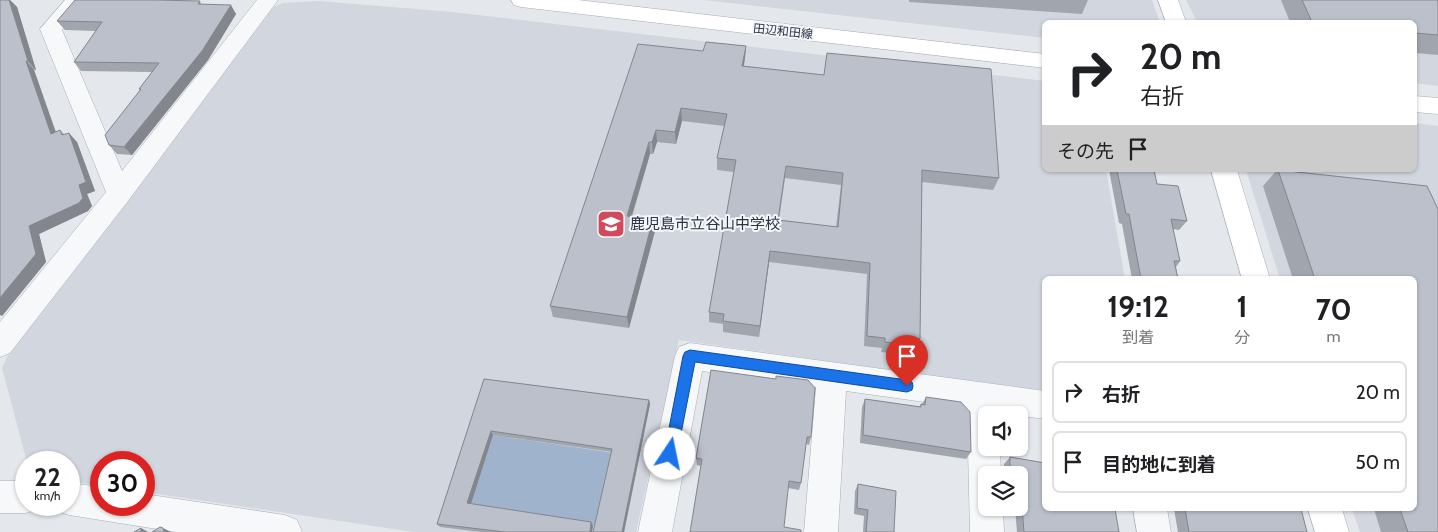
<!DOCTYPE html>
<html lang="ja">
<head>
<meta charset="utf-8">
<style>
  :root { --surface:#fff; --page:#f6f6f6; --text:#202124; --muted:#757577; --line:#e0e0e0 }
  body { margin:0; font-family:Cabin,"Noto Sans JP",sans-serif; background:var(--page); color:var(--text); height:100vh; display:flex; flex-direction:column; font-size:19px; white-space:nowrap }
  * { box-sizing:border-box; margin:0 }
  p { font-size:16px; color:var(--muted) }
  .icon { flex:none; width:28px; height:28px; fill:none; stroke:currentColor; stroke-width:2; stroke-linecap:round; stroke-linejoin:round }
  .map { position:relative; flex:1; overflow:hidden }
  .panel { position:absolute; left:1042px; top:276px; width:375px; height:235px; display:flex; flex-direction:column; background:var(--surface); border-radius:8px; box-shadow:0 1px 4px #0004 }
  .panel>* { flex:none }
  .banner { position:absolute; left:1042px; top:20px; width:375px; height:152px; border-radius:8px; box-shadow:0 1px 4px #0004; background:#fff; color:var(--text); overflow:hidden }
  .controls { position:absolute; left:978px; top:406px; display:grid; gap:10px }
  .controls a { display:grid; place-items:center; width:50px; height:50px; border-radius:8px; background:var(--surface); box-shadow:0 1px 4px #0004; font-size:25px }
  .speed { position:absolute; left:15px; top:451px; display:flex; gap:10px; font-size:25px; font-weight:700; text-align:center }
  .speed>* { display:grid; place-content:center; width:65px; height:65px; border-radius:50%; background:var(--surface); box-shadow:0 1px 4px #0004; line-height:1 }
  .speed small { font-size:12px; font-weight:400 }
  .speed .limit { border:8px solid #d22; background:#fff; color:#111 }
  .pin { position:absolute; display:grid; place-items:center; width:42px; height:42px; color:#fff; margin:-51px -21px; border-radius:50% 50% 50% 0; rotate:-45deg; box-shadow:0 0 5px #0007 }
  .pin .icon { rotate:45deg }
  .me { position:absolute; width:55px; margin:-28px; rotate:11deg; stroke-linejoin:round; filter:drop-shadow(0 0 4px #0008) }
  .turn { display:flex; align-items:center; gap:18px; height:105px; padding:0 15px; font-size:22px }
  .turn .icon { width:65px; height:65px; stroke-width:2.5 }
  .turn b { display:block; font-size:35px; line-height:42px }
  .then { display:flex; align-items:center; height:48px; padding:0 15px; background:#0003; gap:10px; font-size:19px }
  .eta { display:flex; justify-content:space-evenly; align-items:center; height:85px; text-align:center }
  .eta b { font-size:30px; font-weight:800; line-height:35px }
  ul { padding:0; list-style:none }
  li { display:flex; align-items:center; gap:15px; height:62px; margin:0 10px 8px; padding:0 5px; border:2px solid var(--line); border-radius:8px }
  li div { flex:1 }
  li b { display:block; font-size:19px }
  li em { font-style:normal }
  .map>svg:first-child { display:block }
  .built { fill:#d2d6de }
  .water { fill:#9fb4cc }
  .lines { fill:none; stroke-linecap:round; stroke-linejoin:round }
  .street-casing { stroke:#a9aeb7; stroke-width:1 }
  .secondary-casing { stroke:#a9aeb7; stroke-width:1 }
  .street { fill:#f7f8fa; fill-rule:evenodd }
  .secondary { fill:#fff; fill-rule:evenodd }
  .wall { fill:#a1a5ae; fill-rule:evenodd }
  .shaded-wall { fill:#83868d }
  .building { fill:#bbc0ca; stroke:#83868d; fill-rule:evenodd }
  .route { fill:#1a73e8; stroke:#114b97 }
  .labels { text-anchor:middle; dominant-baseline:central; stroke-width:4; stroke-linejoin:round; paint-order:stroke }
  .far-street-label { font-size:12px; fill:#2b3445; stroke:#f4f6f9 }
  .poi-label { font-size:15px; fill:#2b3445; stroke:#f4f6f9; text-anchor:start }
</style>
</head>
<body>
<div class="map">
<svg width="1438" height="532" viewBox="0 0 1438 532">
  <rect width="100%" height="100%" fill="#e4e7ec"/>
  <path class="built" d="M704,0H1152L1160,22H1045V38Z
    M1186,0H1406L1438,53V86L1415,83V22H1197Z
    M319,1L452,12L1045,81V170H1106L1125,279H1045V392L679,340L636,532H414L144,492V462H101V486L69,481V462H27L2,368L8,355L271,8L283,3Z
    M1415,123L1438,126V532H1360L1352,509H1415V279H1280L1246,170H1415Z"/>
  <path class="water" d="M493,435L614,453L596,526L470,507Z"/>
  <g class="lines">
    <defs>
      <path id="street" d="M65,0H87L62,30L122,171L257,0H278L128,201L10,353L0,357V322L106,192L40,29Z
        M690,343L1045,391V419L998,413V415H986V448H1000L1001,475H986V508H1003L1004,532H970L967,408L846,391L838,532H804L816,387L702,371L672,532H638L675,356L679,347Z
        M0,481H26V505H39L38,509L26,513H0Z
        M69,483L101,487V505H144V494L285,515L297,520L302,532H176L69,515L57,511L55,505H69Z
        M1133,509H1167L1171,532H1137Z"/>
      <path id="secondary" d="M511,0H578L1045,54V68L521,7L514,5Z
        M1158,0H1178L1186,22H1166Z
        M1415,96L1438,98V114L1415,112Z
        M1211,170H1237L1270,279H1242Z
        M1308,509H1342L1349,532H1315Z"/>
    </defs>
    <use href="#street" class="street-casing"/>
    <use href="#secondary" class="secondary-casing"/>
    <use href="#street" class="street"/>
    <use href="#secondary" class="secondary"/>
  </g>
  <path class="wall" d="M0,0H10L17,7L36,70H34L56,132L60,130L65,135L77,142L95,191L87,194L92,206L88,211L39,234L46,262L2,316Z
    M909,0H1088L1082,14L909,2Z
    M1281,0H1438V55L1415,53V22H1290Z
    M200,1L201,4L236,14L208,60L132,155L117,154L109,145L140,90L139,89L152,72L81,71L74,62L96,31L65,30L57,21Z
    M746,46L745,58L744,66L824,75L827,53L999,178L993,190L922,182L920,339L913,356L881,352L882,348L864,346L867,274L769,262L759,337L723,332V324L709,322V312L734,172L717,170V158L724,126L682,121L676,144L657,142L653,154H650L632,217L655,231L629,328L553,317L550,306L703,51ZM785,178L841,185L836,227L779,220Z
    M1109,170H1154L1157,184L1187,221L1179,230L1173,229L1180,261L1176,267L1178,279H1132L1122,224L1119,223Z
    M1277,170L1427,186L1438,209V532H1381L1374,509H1415V279H1293L1263,186Z
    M711,370L811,437L809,445L806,444L801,483L799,490L788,488L690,532L701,466L697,465L696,458Z
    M484,379L649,400L650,404L624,532H593L612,452L493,435L471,504L591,522L593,526L592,532H481L440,527L437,524Z
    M926,397L971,452L966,459L860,443L862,407L865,399L919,407L921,404H922Z
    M1010,457L1119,532H1017L1015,508H1019V475H1004V464Z
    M858,484L894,532H863L864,516L854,514L855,491Z
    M1174,509H1301L1307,532H1178Z"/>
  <path class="shaded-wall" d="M9,0H10L17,7L36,70L28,61Z
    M231,5L236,14L208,60L132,155L124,147Z
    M746,46L745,58L741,79L742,66Z
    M26,61L34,70L59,142L51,134Z
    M681,108L682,121L676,144L675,132Z
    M656,130L657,142L653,154L652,142Z
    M69,133L77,142L95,191L87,194L92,206L88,211L39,234L46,262L2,316L0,315V298L29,226Z
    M649,142L650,154L628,228L627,216Z
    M653,219L655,231L629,328L627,317Z
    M770,251L769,262L759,337L760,326Z
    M649,400L650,404L624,532H622Z
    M491,431L493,435L470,507L467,503Z
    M591,522L593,526L592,532H590Z
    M141,528L148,532H141Z
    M163,528L171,532H164Z"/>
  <path class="building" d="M0,0H9L28,61H26L51,134L60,130L62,135L69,133L86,182L79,185L83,198L79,203L29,226L36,254L0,298Z
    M75,0H155L200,1L198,4L231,5L202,51L124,147L109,145L105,135L141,89H139L159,63L74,62L102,22L57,21Z
    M1302,0H1438V35L1415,33V22H1312Z
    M706,42L746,46L742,66L824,75L827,53L991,69L999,178L922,170L920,339H917V346L885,342V338L867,336L870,263L770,251L760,326L723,321L724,314L709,312L736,160L717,158L727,114L681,108L675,132L656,130L652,142H649L627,216L653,219L627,317L550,306L638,44L703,51ZM786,166L843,173L838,227L778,220Z
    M1117,170H1154L1157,184L1178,186L1187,221L1171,219L1180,261H1174L1178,279H1141L1129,214H1126Z
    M1278,170L1427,186L1438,209V532H1408L1400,509H1415V279H1315Z
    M711,370L776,379V376L808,380L815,388L811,437H807L801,483L789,481L784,527L801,530V532H690L702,459L696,458Z
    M484,379L649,400L622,532H593L612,449L491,431L467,503L591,522L590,532H505L437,524Z
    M926,397L961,402L970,412L971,452L863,435L865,399L921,407V404L925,405Z
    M1010,457L1045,463V509H1115L1119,532H1024L1020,481H1019V475H1010Z
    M858,484L896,491L894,532H866L868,510L857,508Z
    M1185,509H1301L1307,532H1189Z
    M160,527L163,528L164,532H152Z
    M141,528V532H134Z"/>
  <path class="route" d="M690,350L907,380L912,382L913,386L912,390L907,392L695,362L677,454L675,458L670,460L666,458L664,454L683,356L685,352Z"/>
  <defs>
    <symbol id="school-square" viewBox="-11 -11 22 22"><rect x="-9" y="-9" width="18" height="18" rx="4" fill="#d1495b" stroke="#f4f6f9"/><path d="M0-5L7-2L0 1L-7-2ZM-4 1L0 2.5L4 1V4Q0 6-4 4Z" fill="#fff"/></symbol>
  </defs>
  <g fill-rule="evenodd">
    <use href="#school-square" x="595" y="208" width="32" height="32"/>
  </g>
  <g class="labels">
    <g class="far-street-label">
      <text transform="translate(783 31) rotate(6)">田辺和田線</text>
    </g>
    <g class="poi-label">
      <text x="630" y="224">鹿児島市立谷山中学校</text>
    </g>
  </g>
</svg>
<div class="controls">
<a><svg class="icon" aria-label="sound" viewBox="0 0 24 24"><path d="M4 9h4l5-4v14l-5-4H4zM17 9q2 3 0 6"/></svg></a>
<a><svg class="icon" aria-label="layers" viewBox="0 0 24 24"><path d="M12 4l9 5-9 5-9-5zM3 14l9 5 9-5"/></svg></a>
</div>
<div class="speed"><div>22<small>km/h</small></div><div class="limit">30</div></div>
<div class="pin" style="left:907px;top:386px;background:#d93025"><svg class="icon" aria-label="arrive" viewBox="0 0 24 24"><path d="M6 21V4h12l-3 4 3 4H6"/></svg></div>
<svg class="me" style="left:670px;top:454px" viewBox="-20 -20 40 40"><circle r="19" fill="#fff"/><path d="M0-13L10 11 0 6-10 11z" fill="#1a73e8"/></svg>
<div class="banner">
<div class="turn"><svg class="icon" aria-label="right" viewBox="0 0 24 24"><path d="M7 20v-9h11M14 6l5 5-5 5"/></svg><div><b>20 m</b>右折</div></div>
<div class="then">その先<svg class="icon" aria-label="arrive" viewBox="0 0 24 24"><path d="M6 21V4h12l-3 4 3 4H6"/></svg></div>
</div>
<section class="panel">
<div class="eta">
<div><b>19:12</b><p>到着</p></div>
<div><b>1</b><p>分</p></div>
<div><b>70</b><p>m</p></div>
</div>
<ul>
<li><svg class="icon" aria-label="right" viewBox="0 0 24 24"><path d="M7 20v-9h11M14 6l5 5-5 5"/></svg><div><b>右折</b></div><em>20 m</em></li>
<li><svg class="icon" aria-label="arrive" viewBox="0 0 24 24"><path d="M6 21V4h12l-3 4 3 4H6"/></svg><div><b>目的地に到着</b></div><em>50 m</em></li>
</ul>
</section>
</div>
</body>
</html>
